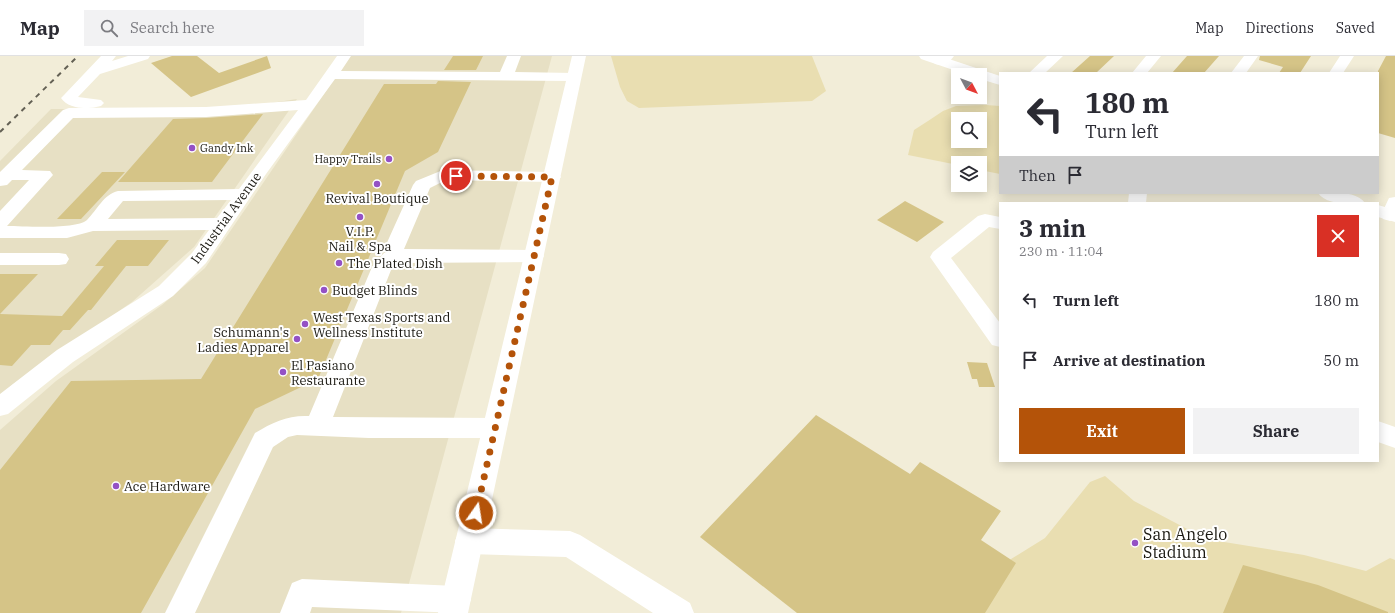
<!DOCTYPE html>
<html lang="en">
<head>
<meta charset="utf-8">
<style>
  :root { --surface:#fff; --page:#f2f2f3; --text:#2b2b33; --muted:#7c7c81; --line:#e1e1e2; --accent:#b45309 }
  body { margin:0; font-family:"IBM Plex Serif",serif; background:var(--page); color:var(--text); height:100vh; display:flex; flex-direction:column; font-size:15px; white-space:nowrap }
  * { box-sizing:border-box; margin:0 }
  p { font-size:13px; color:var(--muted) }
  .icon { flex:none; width:22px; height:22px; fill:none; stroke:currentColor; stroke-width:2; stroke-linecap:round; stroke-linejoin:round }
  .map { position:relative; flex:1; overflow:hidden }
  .details { position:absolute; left:999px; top:146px; width:380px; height:260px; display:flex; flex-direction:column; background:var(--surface); border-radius:0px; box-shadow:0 2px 10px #0003 }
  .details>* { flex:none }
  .hud { position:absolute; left:999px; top:16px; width:380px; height:122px; border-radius:0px; box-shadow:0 2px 10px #0003; background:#fff; color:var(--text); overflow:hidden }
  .needle { width:26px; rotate:131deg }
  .tools { position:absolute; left:951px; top:12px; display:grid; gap:8px }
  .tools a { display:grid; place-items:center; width:36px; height:36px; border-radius:0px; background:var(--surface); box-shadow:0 2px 10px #0003; font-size:20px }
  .pin { position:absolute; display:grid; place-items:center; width:34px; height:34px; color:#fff; margin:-17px; border:2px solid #fff; border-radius:50%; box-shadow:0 1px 4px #0007 }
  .me { position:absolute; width:44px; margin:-22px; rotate:13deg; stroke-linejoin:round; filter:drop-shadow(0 0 3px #0008) }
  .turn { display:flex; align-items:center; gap:14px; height:84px; padding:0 20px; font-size:18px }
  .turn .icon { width:52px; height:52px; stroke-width:2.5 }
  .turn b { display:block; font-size:28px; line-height:34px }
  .then { display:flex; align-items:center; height:38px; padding:0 20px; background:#0003; gap:8px; font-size:15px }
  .round { display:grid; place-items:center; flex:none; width:42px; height:42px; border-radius:0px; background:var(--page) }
  .overview { display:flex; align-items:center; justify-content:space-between; height:68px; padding:0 20px }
  h1 { font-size:24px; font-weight:700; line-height:30px }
  .cta { display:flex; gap:8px; margin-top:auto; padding:8px 20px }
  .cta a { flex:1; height:46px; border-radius:0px; background:var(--accent); color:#fff; font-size:16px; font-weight:700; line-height:46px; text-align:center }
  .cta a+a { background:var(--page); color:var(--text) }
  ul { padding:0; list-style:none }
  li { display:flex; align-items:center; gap:12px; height:60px; padding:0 20px }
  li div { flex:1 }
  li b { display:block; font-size:15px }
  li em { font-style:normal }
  header { display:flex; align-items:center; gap:24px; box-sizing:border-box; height:56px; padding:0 20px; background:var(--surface); border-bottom:1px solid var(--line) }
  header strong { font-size:19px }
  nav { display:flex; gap:22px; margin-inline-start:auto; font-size:14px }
  .search { width:280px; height:36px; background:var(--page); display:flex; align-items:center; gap:10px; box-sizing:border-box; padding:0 14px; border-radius:0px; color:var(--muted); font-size:15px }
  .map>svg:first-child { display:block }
  .built { fill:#e7e0c4 }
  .green { fill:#e9deb1; fill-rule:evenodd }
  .building { fill:#d5c487 }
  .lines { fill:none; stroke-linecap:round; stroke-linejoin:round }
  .minor { fill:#fff; fill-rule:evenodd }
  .major { fill:#fff; fill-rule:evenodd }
  .rail { stroke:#636054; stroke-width:2; stroke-dasharray:5 5; stroke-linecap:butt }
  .route { stroke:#b45309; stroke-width:7; stroke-dasharray:0 12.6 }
  .poi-dot { fill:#9451c5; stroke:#fff; stroke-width:1.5 }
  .labels { text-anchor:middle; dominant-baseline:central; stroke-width:4; stroke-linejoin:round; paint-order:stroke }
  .far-poi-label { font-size:11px; fill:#1a1811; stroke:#fff; text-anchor:start }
  .poi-label { font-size:13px; fill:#1a1811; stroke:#fff; text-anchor:start }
  .street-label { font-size:13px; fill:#1a1811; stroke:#fff }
  .near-poi-label { font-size:16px; fill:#1a1811; stroke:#fff; text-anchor:start }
</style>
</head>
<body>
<header>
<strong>Map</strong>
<div class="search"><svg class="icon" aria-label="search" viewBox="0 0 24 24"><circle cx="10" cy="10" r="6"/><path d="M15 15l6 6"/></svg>Search here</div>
<nav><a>Map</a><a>Directions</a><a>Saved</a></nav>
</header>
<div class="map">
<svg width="1395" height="557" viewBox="0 0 1395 557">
  <rect width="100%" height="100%" fill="#f2edd8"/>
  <path class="built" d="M350,0H552L401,557H0V374L56,325L162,249L205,212Z
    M297,43L194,191L132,246L12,329L0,340V105L51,53H230Z"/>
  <path class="green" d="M611,0H812L826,35L812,45L639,52L627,45L620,31Z
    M986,49L1000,50V118L980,114V107H958V109L908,99L914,74L928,65L943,55L956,50ZM958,63H980V85H958Z
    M1105,420L1134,445L1191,475L1218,485L1304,499L1366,515L1390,502L1395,504V557H977L1011,503L1045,482L1090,426Z"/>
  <path class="building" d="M172,0H197L219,17L267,0L271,12L191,41L151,7Z
    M453,0H483L476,14H444Z
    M1090,0H1114L1096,17H1071Z
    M1187,0H1219L1204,17H1172Z
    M1260,0H1311L1300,17H1279L1283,11L1259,4Z
    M1386,0H1395V82L1378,77V15Z
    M438,25L471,26L438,96L405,115L318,323L255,353L141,557H0V414L71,325L201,323L384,28H436Z
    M263,58L212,126H118L173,63L206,62Z
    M102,116H125L81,163H57Z
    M905,145L944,166L917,186L877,164Z
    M117,184H169L148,210H126L91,254H88L70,274H63L50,289H31L12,310L0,309V258L62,260L104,210H95Z
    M0,218H38L0,258Z
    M967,306L987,307L995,331H979L977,323H972Z
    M816,359L910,418L920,406L1001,455L981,484L1016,507L985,557H797L700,481Z
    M1243,509L1318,529L1388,556V557H1223Z"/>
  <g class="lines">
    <path class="minor" d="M101,0H116L112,5L128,0H150L148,3L100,18L78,41L101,44L104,47L101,50C89,53 69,54 61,42L64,39Z
      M337,0H351L341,15L500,16L507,0H521L515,16L574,17L579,18L581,21L579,24L574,25L335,23L266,118L206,207L173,240L73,306L8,358L0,360V338L57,294L159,230L192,197L209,174L93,175L67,182H0V155L29,124H12L7,129L0,130V116L63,54L69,52L206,51L306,44ZM298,54L239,133L118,135C104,138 97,154 87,164C75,174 24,170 7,170L53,119L50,115L22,114L73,62L206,61ZM231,144L217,162L108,163L123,145Z
      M938,0H954C949,7 943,10 935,8L933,5Z
      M1047,0H1063L1045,17H1029Z
      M1146,0H1161L1147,17H1132Z
      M1244,0H1258L1246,17H1231Z
      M1340,0H1354L1343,17H1329Z
      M443,114L552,116L558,117L561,121L558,125L552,126L446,124L430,132L404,193L534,194L541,195L544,200L541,205L534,206L398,207L391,214L333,361L495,362L504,365L507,372L504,379L495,382H369L297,379L288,381L273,391L195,557H165L255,377C273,366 288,359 309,360L372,211L384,197L389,196L385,191L413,129L416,125Z
      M1129,137H1147L1146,147H1128Z
      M1395,141V163L1390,165L1383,163L1381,159L1389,142Z
      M985,158L1000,161V173L989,171L951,202L1000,267V291L992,289L930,201L933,196L978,160Z
      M0,197H59L66,198L69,203L66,208L59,209H0Z
      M1378,365L1395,371V392L1378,386Z
      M469,472L570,475L580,479L690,547L694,557H653L566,501L469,498L459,494L455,485L459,476Z
      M302,523L456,530L466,534L471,544L466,554L459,557L312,551L310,557H280L292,527Z"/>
    <path class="major" d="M572,0H586L468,557H438Z
      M919,0H940L1000,20V29L980,23V19H968L921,3Z
      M1318,137C1332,137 1356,134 1365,147C1351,147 1327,150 1318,137Z
      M1378,149L1395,154V166L1378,161Z"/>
    <path class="rail" d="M0,76L78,0"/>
  </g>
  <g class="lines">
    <path class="route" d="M456,120L552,121L476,457"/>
  </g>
  <g class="poi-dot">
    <circle cx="192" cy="92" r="4"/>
    <circle cx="389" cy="103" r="4"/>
    <circle cx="377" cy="128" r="4"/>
    <circle cx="360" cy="161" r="4"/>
    <circle cx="339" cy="207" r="4"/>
    <circle cx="324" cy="234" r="4"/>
    <circle cx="305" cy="268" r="4"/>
    <circle cx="297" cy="283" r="4"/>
    <circle cx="283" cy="316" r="4"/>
    <circle cx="116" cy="430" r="4"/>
    <circle cx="1135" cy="487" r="4"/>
  </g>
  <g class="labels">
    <g class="far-poi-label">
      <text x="200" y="92">Gandy Ink</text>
      <text x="381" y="103" text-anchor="end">Happy Trails</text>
    </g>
    <g class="poi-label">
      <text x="377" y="142" text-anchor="middle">Revival Boutique</text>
      <text x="360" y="175" text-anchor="middle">V.I.P.<tspan x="360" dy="15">Nail &amp; Spa</tspan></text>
      <text x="347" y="207">The Plated Dish</text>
      <text x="332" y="234">Budget Blinds</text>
      <text x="313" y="261">West Texas Sports and<tspan x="313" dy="15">Wellness Institute</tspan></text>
      <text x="289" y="276" text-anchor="end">Schumann's<tspan x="289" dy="15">Ladies Apparel</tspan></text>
      <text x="291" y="309">El Pasiano<tspan x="291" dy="15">Restaurante</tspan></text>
      <text x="124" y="430">Ace Hardware</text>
    </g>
    <g class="street-label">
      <text transform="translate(226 162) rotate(-54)">Industrial Avenue</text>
    </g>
    <g class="near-poi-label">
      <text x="1143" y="478">San Angelo<tspan x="1143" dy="18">Stadium</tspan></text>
    </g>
  </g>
</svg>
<div class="tools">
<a><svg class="needle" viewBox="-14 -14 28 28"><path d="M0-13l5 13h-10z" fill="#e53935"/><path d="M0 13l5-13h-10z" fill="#7c7c81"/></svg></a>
<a><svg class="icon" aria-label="search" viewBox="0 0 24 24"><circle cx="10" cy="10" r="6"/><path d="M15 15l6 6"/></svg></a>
<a><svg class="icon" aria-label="layers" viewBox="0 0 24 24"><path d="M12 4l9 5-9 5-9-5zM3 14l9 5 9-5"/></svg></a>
</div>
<div class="pin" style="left:456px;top:120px;background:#d93025"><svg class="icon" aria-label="arrive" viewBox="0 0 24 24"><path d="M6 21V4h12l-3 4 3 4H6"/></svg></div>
<svg class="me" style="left:476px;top:457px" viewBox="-20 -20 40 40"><circle r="17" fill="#b45309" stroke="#fff" stroke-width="3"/><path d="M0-11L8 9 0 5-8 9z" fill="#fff"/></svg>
<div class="hud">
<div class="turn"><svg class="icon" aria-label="left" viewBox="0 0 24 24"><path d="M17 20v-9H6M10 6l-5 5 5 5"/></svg><div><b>180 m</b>Turn left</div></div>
<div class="then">Then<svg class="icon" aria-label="arrive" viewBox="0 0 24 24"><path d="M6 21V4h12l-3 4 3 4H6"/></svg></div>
</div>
<section class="details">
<div class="overview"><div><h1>3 min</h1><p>230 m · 11:04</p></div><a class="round" style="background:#d93025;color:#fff"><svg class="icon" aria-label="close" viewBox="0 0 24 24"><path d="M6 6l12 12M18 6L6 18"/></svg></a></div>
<ul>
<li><svg class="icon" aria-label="left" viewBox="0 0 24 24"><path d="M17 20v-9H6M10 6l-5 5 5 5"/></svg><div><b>Turn left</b></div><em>180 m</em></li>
<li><svg class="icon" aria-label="arrive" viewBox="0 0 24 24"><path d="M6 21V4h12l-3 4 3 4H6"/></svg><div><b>Arrive at destination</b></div><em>50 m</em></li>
</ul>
<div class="cta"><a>Exit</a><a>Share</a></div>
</section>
</div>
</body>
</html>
